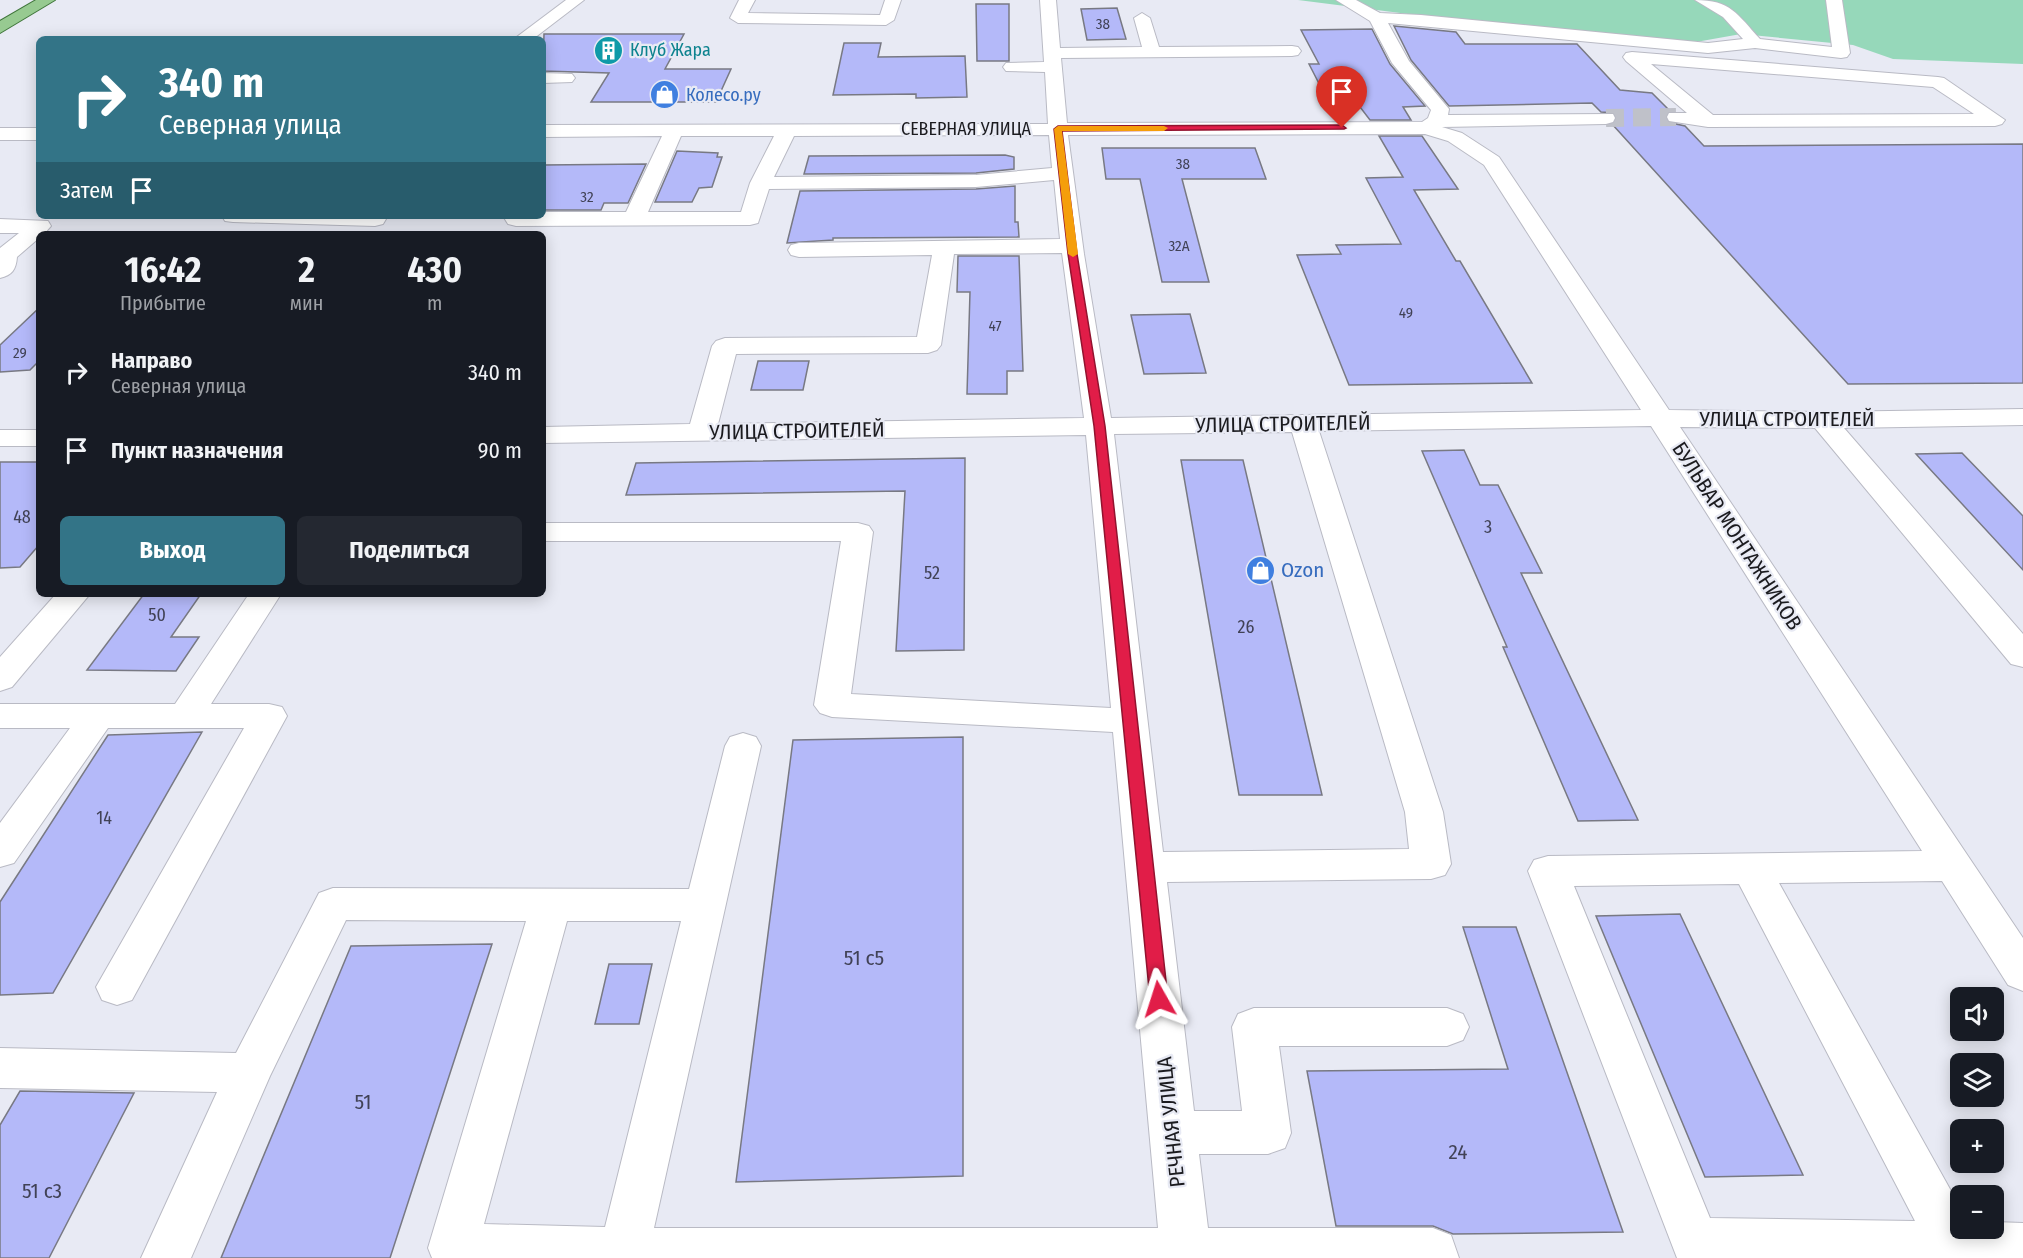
<!DOCTYPE html>
<html lang="ru">
<head>
<meta charset="utf-8">
<style>
  :root { --surface:#171b24; --page:#242831; --text:#f1f3f6; --muted:#9ea1a6; --accent:#337487 }
  body { margin:0; font-family:"Fira Sans Condensed",sans-serif; background:var(--page); color:var(--text); height:100vh; display:flex; flex-direction:column; font-size:22px; white-space:nowrap }
  * { box-sizing:border-box; margin:0 }
  p { font-size:20px; color:var(--muted) }
  .icon { flex:none; width:33px; height:33px; fill:none; stroke:currentColor; stroke-width:2; stroke-linecap:round; stroke-linejoin:round }
  .map { position:relative; flex:1; overflow:hidden }
  .details { position:absolute; left:36px; top:231px; width:510px; height:366px; display:flex; flex-direction:column; background:var(--surface); border-radius:9px; box-shadow:0 3px 15px #0003 }
  .details>* { flex:none }
  .hud { position:absolute; left:36px; top:36px; width:510px; height:183px; border-radius:9px; box-shadow:0 3px 15px #0003; background:#337487; color:#fff; overflow:hidden }
  .buttons { position:absolute; left:1950px; top:987px; display:grid; gap:12px }
  .buttons a { display:grid; place-items:center; width:54px; height:54px; border-radius:9px; background:var(--surface); box-shadow:0 3px 15px #0003; font-size:30px }
  .pin { position:absolute; display:grid; place-items:center; width:51px; height:51px; color:#fff; margin:-62px -26px; border-radius:50% 50% 50% 0; rotate:-45deg; box-shadow:0 0 6px #0007 }
  .pin .icon { rotate:45deg }
  .me { position:absolute; width:66px; margin:-33px; rotate:354deg; stroke-linejoin:round; filter:drop-shadow(0 0 4px #0008) }
  .turn { display:flex; align-items:center; gap:21px; height:126px; padding:0 24px; font-size:27px }
  .turn .icon { width:78px; height:78px; stroke-width:2.5 }
  .turn b { display:block; font-size:42px; line-height:51px }
  .then { display:flex; align-items:center; height:57px; padding:0 24px; background:#0003; gap:12px; font-size:22px }
  .eta { display:flex; justify-content:space-evenly; align-items:center; height:102px; text-align:center }
  .eta b { font-size:36px; font-weight:700; line-height:42px }
  .cta { display:flex; gap:12px; margin-top:auto; padding:12px 24px }
  .cta a { flex:1; height:69px; border-radius:9px; background:var(--accent); color:#fff; font-size:24px; font-weight:700; line-height:69px; text-align:center }
  .cta a+a { background:var(--page); color:var(--text) }
  ul { padding:0; list-style:none }
  li { display:flex; align-items:center; gap:18px; height:78px; padding:0 24px }
  li div { flex:1 }
  li b { display:block; font-size:22px }
  li em { font-style:normal }
  .map>svg:first-child { display:block }
  .green { fill:#96d8ba }
  .building { fill:#b4b9f9; stroke:#787983; stroke-width:1.5 }
  .lines { fill:none; stroke-linecap:round; stroke-linejoin:round }
  .minor-tunnel { stroke:#bfc1c9; stroke-width:18; stroke-dasharray:18 9; stroke-linecap:butt }
  .minor-casing { stroke:#b9bac4; stroke-width:2 }
  .major-casing { stroke:#3f753a; stroke-width:2 }
  .minor { fill:#fff; fill-rule:evenodd }
  .major { fill:#97ca91; fill-rule:evenodd }
  .route { fill:#e11d48; stroke:#92132f; stroke-width:1.5 }
  .slow { fill:#f59e0b }
  .labels { text-anchor:middle; dominant-baseline:central; stroke-width:4.5; stroke-linejoin:round; paint-order:stroke }
  .far-number-label { font-size:15px; fill:#414256 }
  .far-culture-label { font-size:18px; fill:#0d838f; stroke:#e8eaf4; text-anchor:start }
  .far-shop-label { font-size:18px; fill:#366cbe; stroke:#e8eaf4; text-anchor:start }
  .far-street-label { font-size:18px; fill:#1b1b1f; stroke:#e8eaf4 }
  .number-label { font-size:18px; fill:#414256 }
  .street-label { font-size:21px; fill:#1b1b1f; stroke:#e8eaf4 }
  .shop-label { font-size:21px; fill:#366cbe; stroke:#e8eaf4; text-anchor:start }
  .near-number-label { font-size:21px; fill:#414256 }
</style>
</head>
<body>
<div class="map">
<svg width="2023" height="1258" viewBox="0 0 2023 1258">
  <rect width="100%" height="100%" fill="#e8eaf4"/>
  <path class="green" d="M1298,0H2023V64L1893,59L1853,45L1741,34L1696,42L1487,24Z"/>
  <path class="building" d="M976,4H1009V61H977Z
    M1117,8L1126,39L1087,40L1081,9Z
    M1394,26L1456,32L1465,44H1577L1620,90L1652,93L1670,111L1665,116L1667,122L1685,126L1704,146L2023,144V383L1848,384L1612,124L1617,119L1615,113L1601,112L1592,103L1449,106L1411,60Z
    M1372,29L1390,64L1425,106L1403,107L1411,120H1370L1357,103H1329L1309,64H1319L1301,30Z
    M544,34H684L665,69H731L716,102H591L609,73L543,71Z
    M844,43H881L878,57L965,56L967,97L916,98V94L833,95Z
    M1379,136H1422L1458,189L1414,190L1456,261H1460L1532,383L1349,385L1297,255L1341,254L1336,245L1401,244L1366,178L1403,177Z
    M1102,148H1255L1266,179H1182L1209,282H1162L1140,179H1106Z
    M677,151L718,153L717,157H722L712,187L699,188L692,202H655Z
    M1005,155L1014,157V169L976,173L804,174L809,156Z
    M646,164L628,203H604L601,210H543V165Z
    M1015,186V222H1018L1019,237L833,238V240L787,243L800,191L976,189Z
    M958,256H1019L1023,371H1007V394H967L970,292H957Z
    M39,308V361L30,370L0,372V345Z
    M1190,314L1206,373L1144,374L1131,315Z
    M758,361H809L803,390H751Z
    M1464,450L1480,485H1498L1542,573H1521L1638,820L1578,821L1503,647H1507L1422,451Z
    M1962,453L2023,516V570L1916,454Z
    M965,458L964,650L896,651L905,491L626,495L636,463Z
    M1181,460H1243L1322,795H1239Z
    M0,462H39V545L20,567L0,568Z
    M144,594H201L171,637H199L176,671L87,670Z
    M202,732L53,993L0,995V902L108,735Z
    M963,737V1176L736,1182L793,740Z
    M1680,914L1803,1175L1705,1177L1596,916Z
    M1463,927H1516L1623,1232L1453,1234L1433,1226H1336L1307,1071L1508,1069Z
    M492,944L390,1258H221L351,946Z
    M609,964H652L639,1024H595Z
    M20,1091L134,1093L49,1258H0V1125Z"/>
  <g class="lines">
    <path class="minor-tunnel" d="M1606,118L1676,117"/>
    <defs>
      <path id="minor" d="M566,0H584L533,39H514Z
        M739,0H755L748,13L880,15L885,0H901L894,20L886,25L738,23L730,18Z
        M1040,0H1056L1060,48L1142,47L1134,18L1142,13L1150,18L1159,47L1292,46L1298,47L1301,51L1298,55L1292,56L1061,58L1067,123L1422,122L1428,118L1431,110L1392,63L1370,21L1336,0H1356L1380,13L1421,15L1708,43L1743,39L1723,17L1695,0C1731,0 1737,14 1760,39L1832,47L1826,0H1842L1850,53L1847,57L1841,58L1755,48L1708,53L1388,23L1409,61L1449,109L1448,115L1613,114L1615,118L1613,122L1606,124L1442,127L1462,133L1499,157L1669,410L1823,412L2023,409V425L1844,428L2023,634V667L2011,664L1815,428L1680,427L2023,938V991L2008,985L1942,881L1779,883L1960,1207V1228H1994V1222L2023,1223V1258H1677L1528,871L1534,860L1548,856L1922,851L1651,426L1319,431L1443,812L1451,864L1445,875L1431,879L1167,882L1194,1111H1242L1232,1027L1238,1014L1254,1008H1447L1463,1014L1469,1027L1463,1040L1447,1046H1279L1291,1133L1285,1148L1268,1154H1199L1208,1228H1433L1451,1235L1459,1258H432L428,1248L526,921L346,920L270,1076L191,1258H141L217,1092L0,1088V1048L236,1053L319,893L333,888L689,889L725,746L730,737L743,733L756,737L761,746L654,1228H1158L1113,732L832,717L820,713L814,705L841,541H543V523H858L869,526L873,532L851,694L1111,708L1086,435L543,443V427L690,424L712,346L716,341L725,338L917,337L932,255L799,257L791,255L788,250L791,245L799,243L1060,239L1054,180L976,187L769,189L758,223L750,225L516,226L508,224L503,216H543V212H626L662,136L543,137V125L1048,124L1045,72L1006,71L1003,67L1006,63L1044,62ZM1425,134L1448,141L1484,165L1641,410L1111,418L1084,254L1068,135ZM1049,135L1052,168L976,175L774,177L794,136ZM681,136H774L750,183L741,212H648ZM1062,253L1084,418L718,424L736,354L928,353L937,350L941,345L954,254ZM1292,432L1405,812L1409,849L1163,852L1114,434ZM1739,884L1915,1221L1710,1218L1574,886ZM567,921H681L605,1227L484,1224Z
        M1632,52L1938,77L1944,78L2005,120L2002,124L1995,126L1708,127L1669,121L1667,117L1669,113H1687L1626,61L1623,57L1626,53ZM1651,64L1933,87L1974,114L1713,115Z
        M543,73L572,74L575,78L572,82L543,83Z
        M0,128H39V140H0Z
        M222,216H384L386,219L383,224L375,226L233,222L225,221Z
        M0,219L48,221L51,226L44,234H39V238L17,257C16,270 12,275 0,278V248L19,233H0Z
        M0,430H39V446H0Z
        M56,594H90L12,687L0,691V657Z
        M249,594H281L211,704H269L282,707L287,716L132,1000L117,1005L102,1000L96,987L244,728H108L14,863L0,867V823L70,728H0V704H175Z"/>
      <path id="major" d="M36,0H55L0,33V21Z"/>
    </defs>
    <use href="#minor" class="minor-casing"/>
    <use href="#major" class="major-casing"/>
    <use href="#minor" class="minor"/>
    <use href="#major" class="major"/>
  </g>
  <path class="route" d="M1342,125L1346,128L1344,129L1062,131L1077,254L1105,426L1168,999L1165,1005L1159,1007L1152,1005L1150,999L1094,426L1068,254L1054,129L1058,126Z"/>
  <path class="slow" d="M1058,126H1164L1168,128L1164,131H1062L1078,254L1073,257L1068,254L1054,129Z"/>
  <defs>
    <symbol id="building-disc" viewBox="-11 -11 22 22"><circle r="9.5" fill="#0f9aa8" stroke="#e8eaf4"/><path d="M-4-6H4V6H1V3H-1V6H-4ZM-2.5-4.3h1.7v1.8h-1.7ZM.8-4.3h1.7v1.8H.8ZM-2.5-1h1.7V.8h-1.7ZM.8-1h1.7V.8H.8Z" fill="#fff"/></symbol>
    <symbol id="shop-disc" viewBox="-11 -11 22 22"><circle r="9.5" fill="#3f7fe0" stroke="#e8eaf4"/><path d="M-5-2.5h2.3a2.7 3.5 0 0 1 5.4 0H5L5.5 6h-11ZM-1.5-2.5h3a1.5 2.3 0 0 0-3 0Z" fill="#fff"/></symbol>
  </defs>
  <g fill-rule="evenodd">
    <use href="#building-disc" x="592" y="34" width="33" height="33"/>
    <use href="#shop-disc" x="648" y="78" width="33" height="33"/>
    <use href="#shop-disc" x="1244" y="554" width="33" height="33"/>
  </g>
  <g class="labels">
    <g class="far-number-label">
      <text x="1103" y="24">38</text>
      <text x="1183" y="164">38</text>
      <text x="587" y="197">32</text>
      <text x="1179" y="246">32А</text>
      <text x="1406" y="313">49</text>
      <text x="995" y="326">47</text>
      <text x="20" y="353">29</text>
    </g>
    <g class="far-culture-label">
      <text x="630" y="50">Клуб Жара</text>
    </g>
    <g class="far-shop-label">
      <text x="686" y="95">Колесо.ру</text>
    </g>
    <g class="far-street-label">
      <text x="966" y="129">СЕВЕРНАЯ УЛИЦА</text>
    </g>
    <g class="number-label">
      <text x="22" y="517">48</text>
      <text x="1488" y="527">3</text>
      <text x="932" y="573">52</text>
      <text x="157" y="615">50</text>
      <text x="1246" y="627">26</text>
      <text x="104" y="818">14</text>
    </g>
    <g class="street-label">
      <text x="1787" y="419">УЛИЦА СТРОИТЕЛЕЙ</text>
      <text transform="translate(1283 424) rotate(-1)">УЛИЦА СТРОИТЕЛЕЙ</text>
      <text transform="translate(797 431) rotate(-1)">УЛИЦА СТРОИТЕЛЕЙ</text>
      <text transform="translate(1737 536) rotate(57)">БУЛЬВАР МОНТАЖНИКОВ</text>
      <text transform="translate(1171 1122) rotate(-96)">РЕЧНАЯ УЛИЦА</text>
    </g>
    <g class="shop-label">
      <text x="1281" y="570">Ozon</text>
    </g>
    <g class="near-number-label">
      <text x="864" y="958">51 с5</text>
      <text x="363" y="1102">51</text>
      <text x="1458" y="1152">24</text>
      <text x="42" y="1191">51 с3</text>
    </g>
  </g>
</svg>
<div class="buttons">
<a><svg class="icon" aria-label="sound" viewBox="0 0 24 24"><path d="M4 9h4l5-4v14l-5-4H4zM17 9q2 3 0 6"/></svg></a>
<a><svg class="icon" aria-label="layers" viewBox="0 0 24 24"><path d="M12 4l9 5-9 5-9-5zM3 14l9 5 9-5"/></svg></a>
<a>+</a>
<a>−</a>
</div>
<div class="pin" style="left:1342px;top:128px;background:#d93025"><svg class="icon" aria-label="arrive" viewBox="0 0 24 24"><path d="M6 21V4h12l-3 4 3 4H6"/></svg></div>
<svg class="me" style="left:1159px;top:999px" viewBox="-20 -20 40 40"><path d="M0-17L14 15 0 8-14 15z" fill="#e11d48" stroke="#fff" stroke-width="4"/></svg>
<div class="hud">
<div class="turn"><svg class="icon" aria-label="right" viewBox="0 0 24 24"><path d="M7 20v-9h11M14 6l5 5-5 5"/></svg><div><b>340 m</b>Северная улица</div></div>
<div class="then">Затем<svg class="icon" aria-label="arrive" viewBox="0 0 24 24"><path d="M6 21V4h12l-3 4 3 4H6"/></svg></div>
</div>
<section class="details">
<div class="eta">
<div><b>16:42</b><p>Прибытие</p></div>
<div><b>2</b><p>мин</p></div>
<div><b>430</b><p>m</p></div>
</div>
<ul>
<li><svg class="icon" aria-label="right" viewBox="0 0 24 24"><path d="M7 20v-9h11M14 6l5 5-5 5"/></svg><div><b>Направо</b><p>Северная улица</p></div><em>340 m</em></li>
<li><svg class="icon" aria-label="arrive" viewBox="0 0 24 24"><path d="M6 21V4h12l-3 4 3 4H6"/></svg><div><b>Пункт назначения</b></div><em>90 m</em></li>
</ul>
<div class="cta"><a>Выход</a><a>Поделиться</a></div>
</section>
</div>
</body>
</html>
